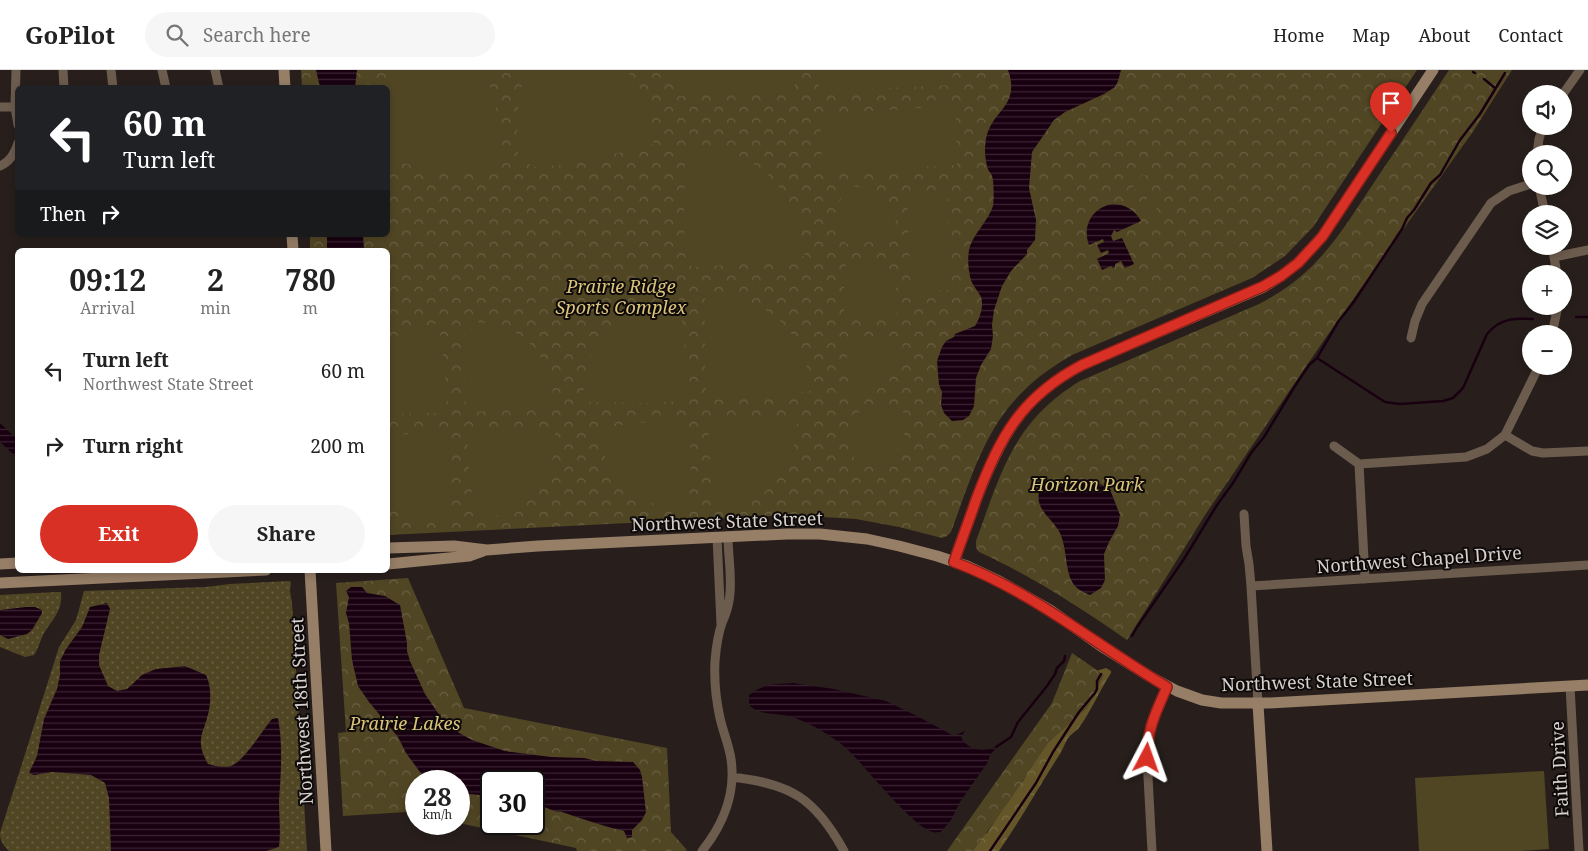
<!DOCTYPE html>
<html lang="en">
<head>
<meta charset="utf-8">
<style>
  :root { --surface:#fff; --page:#f6f6f6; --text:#222; --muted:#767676; --line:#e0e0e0; --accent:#d93025 }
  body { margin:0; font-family:"Noto Serif",serif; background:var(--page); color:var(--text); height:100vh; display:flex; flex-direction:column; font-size:19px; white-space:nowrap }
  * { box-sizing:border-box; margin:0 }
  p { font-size:16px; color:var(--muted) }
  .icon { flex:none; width:28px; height:28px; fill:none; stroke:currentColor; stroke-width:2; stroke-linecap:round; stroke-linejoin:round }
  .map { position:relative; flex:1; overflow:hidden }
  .drawer { position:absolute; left:15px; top:178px; width:375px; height:325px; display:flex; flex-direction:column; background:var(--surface); border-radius:8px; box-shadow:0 2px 8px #0003 }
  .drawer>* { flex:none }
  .guide { position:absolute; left:15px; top:15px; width:375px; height:152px; border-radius:8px; box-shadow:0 2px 8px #0003; background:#202124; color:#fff; overflow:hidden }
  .controls { position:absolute; left:1522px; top:15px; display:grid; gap:10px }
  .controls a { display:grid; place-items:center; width:50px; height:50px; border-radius:50%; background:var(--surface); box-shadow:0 2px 8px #0003; font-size:25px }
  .speed { position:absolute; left:405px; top:700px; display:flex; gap:10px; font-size:25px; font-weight:700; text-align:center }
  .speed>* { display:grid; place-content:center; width:65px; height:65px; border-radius:50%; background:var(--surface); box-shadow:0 2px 8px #0003; line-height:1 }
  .speed small { font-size:12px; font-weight:400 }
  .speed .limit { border:2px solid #111; border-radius:8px; background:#fff; color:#111 }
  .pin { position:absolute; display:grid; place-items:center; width:42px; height:42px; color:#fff; margin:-51px -21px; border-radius:50% 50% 50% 0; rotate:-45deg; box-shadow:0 0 5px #0007 }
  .pin .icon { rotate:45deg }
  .me { position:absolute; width:55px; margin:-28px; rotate:4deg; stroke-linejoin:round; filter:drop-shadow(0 0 4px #0008) }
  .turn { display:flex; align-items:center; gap:18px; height:105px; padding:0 25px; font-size:22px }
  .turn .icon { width:65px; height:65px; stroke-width:2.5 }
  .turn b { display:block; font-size:35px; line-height:42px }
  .then { display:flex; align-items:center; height:48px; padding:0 25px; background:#0003; gap:10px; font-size:19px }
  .eta { display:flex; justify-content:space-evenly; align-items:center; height:85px; text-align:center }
  .eta b { font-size:30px; font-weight:700; line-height:35px }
  .action { display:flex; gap:10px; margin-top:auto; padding:10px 25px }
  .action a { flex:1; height:58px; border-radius:30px; background:var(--accent); color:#fff; font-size:20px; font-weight:700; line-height:58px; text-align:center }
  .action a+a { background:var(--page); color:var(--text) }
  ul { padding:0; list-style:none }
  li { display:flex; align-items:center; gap:15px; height:75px; padding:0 25px }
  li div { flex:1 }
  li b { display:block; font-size:19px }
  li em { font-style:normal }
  header { display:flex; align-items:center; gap:30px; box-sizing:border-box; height:70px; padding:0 25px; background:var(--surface); border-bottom:1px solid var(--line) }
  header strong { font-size:24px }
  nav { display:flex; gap:28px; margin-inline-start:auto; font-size:18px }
  .search { width:350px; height:45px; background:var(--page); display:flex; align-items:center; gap:12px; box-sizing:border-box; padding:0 18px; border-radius:28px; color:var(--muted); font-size:19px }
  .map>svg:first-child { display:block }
  .grass { fill:url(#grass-dots) }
  .forest { fill:url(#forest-crowns) }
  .park { fill:url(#park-crowns); fill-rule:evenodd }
  .garden { fill:#514624 }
  .water { fill:url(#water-rules) }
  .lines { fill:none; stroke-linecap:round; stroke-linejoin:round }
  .stream { stroke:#190011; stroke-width:2.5 }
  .street { stroke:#6c5c4e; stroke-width:9 }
  .secondary { stroke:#967e67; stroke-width:11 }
  .route-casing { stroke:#8d1f18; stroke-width:12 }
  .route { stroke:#d93025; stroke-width:9 }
  .labels { text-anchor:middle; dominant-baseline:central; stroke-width:4; stroke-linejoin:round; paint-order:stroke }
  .park-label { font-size:18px; font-style:italic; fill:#dbc37a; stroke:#0e0a09 }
  .street-label { font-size:18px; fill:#d6d0ce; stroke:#0e0a09 }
</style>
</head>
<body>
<header>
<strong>GoPilot</strong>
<div class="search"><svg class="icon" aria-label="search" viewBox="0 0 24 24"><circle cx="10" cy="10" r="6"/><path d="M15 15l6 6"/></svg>Search here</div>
<nav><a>Home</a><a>Map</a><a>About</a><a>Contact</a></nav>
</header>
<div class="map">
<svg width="1588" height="781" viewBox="0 0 1588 781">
  <defs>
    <pattern id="grass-dots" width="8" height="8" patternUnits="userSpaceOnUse" patternTransform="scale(1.25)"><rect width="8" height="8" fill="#514624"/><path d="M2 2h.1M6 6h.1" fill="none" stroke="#696043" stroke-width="1.8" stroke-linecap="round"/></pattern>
    <pattern id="forest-crowns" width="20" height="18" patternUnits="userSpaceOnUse" patternTransform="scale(1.25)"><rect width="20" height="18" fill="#645628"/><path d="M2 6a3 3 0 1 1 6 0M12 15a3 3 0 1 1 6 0" fill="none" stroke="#796d46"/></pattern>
    <pattern id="park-crowns" width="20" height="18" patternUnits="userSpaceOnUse" patternTransform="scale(1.25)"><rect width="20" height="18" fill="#514624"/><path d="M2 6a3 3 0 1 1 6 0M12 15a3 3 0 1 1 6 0" fill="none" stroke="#696043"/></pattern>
    <pattern id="water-rules" width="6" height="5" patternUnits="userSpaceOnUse" patternTransform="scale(1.25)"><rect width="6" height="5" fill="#190011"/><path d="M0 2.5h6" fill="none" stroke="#3a2432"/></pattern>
  </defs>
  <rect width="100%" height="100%" fill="#281f1c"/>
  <path class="grass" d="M289,511L291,512L290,521L292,533L307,781H9C3,775 0,771 0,763L59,577L76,550L84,521L206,517L230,514Z
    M57,522H61C63,540 53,549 44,563C40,570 39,578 34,585L25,587L0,577V525Z"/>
  <path class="forest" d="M1106,598L1111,601V603C1099,621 1091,642 1078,659C1075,662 1071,664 1069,667C1066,670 1062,682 1058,687C1038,718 1020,751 999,781H971L982,765L987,763L1018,715C1025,711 1026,707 1026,699L1096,601Z"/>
  <path class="park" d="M301,0H1417L1313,157L1285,186L1252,208L1072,285C993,330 980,383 951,462L947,466L942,468L899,457L856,449L790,445L388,465V180H310V165H388V18L302,17Z
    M1449,0H1512L1472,63L1322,273L1205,445L1127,570C1079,537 1032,506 979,482L976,478V471C1001,403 1013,352 1080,311L1259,234C1321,202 1342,160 1379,105C1403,70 1426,35 1449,0Z
    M408,508L464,638L667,678L671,762L687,780L685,781H577L576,778L459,753V711H416V744L406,742L343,746L338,663L346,662L336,513ZM491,711H534V754H491Z
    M1072,583L1104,605L1087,638L1048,673L1010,730L973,781H947L1052,633Z"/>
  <path class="garden" d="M394,0H486L498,47L500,85L488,99L448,101L388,91V18L380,17Z
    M524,0H627C645,25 652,43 654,74L570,95L532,97L518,83L517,45Z
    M674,0H794L795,20L676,26Z
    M818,0H952L953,15L819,21Z
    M956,36L957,95L822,102L820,44Z
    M685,78C696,76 711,78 723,81C774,94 800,136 805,186L726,195L692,197L686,191L684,156Z
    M1152,99V101L1144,106L1140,116L1134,120L1132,125L1135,132L1142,133L1147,129V121L1150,120V131C1143,139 1134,137 1129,128V120L1137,114L1138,109L1141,106Z
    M850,116C878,118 898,137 898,167L872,172L847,174L840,168L839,142L842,117Z
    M947,125L949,220L911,222L907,127Z
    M1157,125L1160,135L1156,137L1157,141L1147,146H1144L1143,141L1151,134L1154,127Z
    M856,191C886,195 899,214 902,242L876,247L851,249L844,244V217L846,192Z
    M705,226C765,224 808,261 810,321L713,330L706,325L705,289Z
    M679,227L686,290L688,326L682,331L647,333L584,332C580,271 621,232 679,227Z
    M476,252C525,256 550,285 554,333L506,340L471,342L466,337L464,301L465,253Z
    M439,254L445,302L447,338L441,343L388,344V272C403,260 420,255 439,254Z
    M877,266L902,268C906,302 884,322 852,324L848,300L846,273L851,268Z
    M881,340L906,343C909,376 888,397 856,398L851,373L850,348L855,343Z
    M748,347L797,348C798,398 768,436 716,437L710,390L708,355L713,349Z
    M683,350L689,356L691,390L689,438C642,442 600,407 600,358L648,352Z
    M507,359L555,360C558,411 526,446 475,449L469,401L467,367L472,361Z
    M442,361L448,368L450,401L448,450C425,451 406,446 388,432V366Z
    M1544,701L1549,779L1520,781H1419L1415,708Z"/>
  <path class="water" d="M316,0H357L355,17H320Z
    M1008,0H1121L1118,11L1115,17L1104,24L1065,42L1054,50L1032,82L1029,118L1036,150L1035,170L1027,180V184L1011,201L1002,216L994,240L992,255L993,266L991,279L981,295L976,308L974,336L969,346L963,350L952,351L944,343L941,335L942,322L939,315L937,291L942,277L946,271L954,267L955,264L975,256C980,249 984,235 981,227C978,221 973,216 971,210C968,200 967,186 970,176C975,162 988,151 993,136C994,130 994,111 992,106C991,103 989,102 988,99C985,90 984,79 986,69C991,40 1021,37 1008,0Z
    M1112,134C1125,134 1135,140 1141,151L1117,162L1114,160L1111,166L1113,171L1122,168L1134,194L1125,198L1121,191L1115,194V197L1113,198L1111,196L1102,200L1097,189L1109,183L1108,180L1101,183L1097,175L1104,172L1103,169L1089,175C1082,156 1092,138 1112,134Z
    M327,165H363L364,180H327Z
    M0,353L17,369V388L0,372Z
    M1081,409L1103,415L1111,422L1120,445L1118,456L1109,472L1104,484L1105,510L1101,518L1090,525C1083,522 1076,519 1072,512C1065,499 1067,478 1060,463C1054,450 1035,440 1039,423C1042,410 1071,410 1081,409Z
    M351,517H362L367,523L385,526L400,535L407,573V581L410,591L425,624L440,646L454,660L472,670L505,681L551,687L584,688L597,691L633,692L640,700L642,707L646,742L642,750L632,760V767L627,768L624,761C603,756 582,749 562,742C560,741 557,742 555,741C548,739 542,735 534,734V711H491V726L459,723V711H430L420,702L406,683L398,667L369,632L358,616L352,590L349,553L346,543L349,527L346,521Z
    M107,533L110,539L99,585V595L108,616L117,621L127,619L142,605L156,599L185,596L206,605C211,615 211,629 209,640C204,665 194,668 208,694C215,696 223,698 231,696C244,691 262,661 272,649L278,648C283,675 281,703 279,730C279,746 281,761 279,777L266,781H111L109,728L105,713L91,705L52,702L34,705L29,703L37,686L44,649L57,619L60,605V591L66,579L82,557L90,537Z
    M26,537H35L42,540V543L32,560L27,564L8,569L0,565V540Z
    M793,613L834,619L886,631L917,646L954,666L965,661L961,667C968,681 983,682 995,677L996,678L990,685L988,692L960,732L951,750L941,762C939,762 934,763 933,762C914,759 865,696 848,680C833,666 812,654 792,647C777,642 761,647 749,635V625C761,614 777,614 793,613Z"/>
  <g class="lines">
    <path class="stream" d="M1473,2L1475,3
      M1484,9L1495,18
      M1576,247H1588
      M1317,288L1385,332L1400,334L1443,331L1453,328L1463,318L1487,264C1500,248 1515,248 1533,249
      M1132,566L1137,557L1184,489L1217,435L1233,413L1251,383L1264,367L1295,316L1309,295L1317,288L1338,252L1353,233L1402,159L1407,148L1414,140L1431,113L1440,105L1460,70L1480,44L1505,3
      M996,677L1011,667L1018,652L1047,616L1055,604L1057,598L1064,591L1065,586
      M990,781L1036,713L1053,682L1079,642L1095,623L1097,619V611L1101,604"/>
    <path class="street" d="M16,0L15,37L18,55
      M63,0L64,18
      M111,0L113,18
      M162,0L166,18
      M215,0L219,18
      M1563,24L1580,0
      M0,37H15
      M1537,84L1539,69L1543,56
      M0,96C10,92 15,83 18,73
      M1539,116L1545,144
      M1552,176L1557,204
      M1554,187L1588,180
      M1552,264L1558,236
      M1411,268L1415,251L1422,234L1491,133L1509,121L1531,114
      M1505,365L1532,381L1543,383L1588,381
      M1334,376L1359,394
      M1359,394L1466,387L1487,379L1505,365L1539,296
      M1359,394L1365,509
      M1244,444L1246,476L1249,494L1251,516L1258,634
      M717,467L721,554
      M1251,516L1588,495
      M1570,616L1579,781
      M732,707C791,714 815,728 844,781
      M702,781C723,755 736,723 731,689C729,675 723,662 720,648C716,630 714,610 715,591C716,579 718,564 722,553C725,546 728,539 729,531C733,510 728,488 728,466
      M1152,781L1147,688L1148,669L1150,656L1167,617"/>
    <path class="secondary" d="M284,0L285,18
      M292,165L293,180
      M388,478L454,476L487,480L538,476L787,464H820L867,469L899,476L937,486L967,496L999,511L1050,540L1101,576L1149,606L1177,621L1202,630L1221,633H1268L1588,615
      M954,492C961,471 969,451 976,430C1000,368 1021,327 1082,295L1264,217L1281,206L1298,193L1322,167L1433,0
      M0,494L18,493
      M388,494L469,486L483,481
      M310,500L326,781
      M0,513L266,500
      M1258,634L1267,781"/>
  </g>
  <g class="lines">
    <defs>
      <path id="route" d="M1147,688C1147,659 1156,642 1167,617C1096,575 1032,521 954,492C961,471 969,451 976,430C999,368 1021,327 1082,295L1264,216L1281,206L1298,193L1322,167L1391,63"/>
    </defs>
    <use href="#route" class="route-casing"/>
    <use href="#route" class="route"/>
  </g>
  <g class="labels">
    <g class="park-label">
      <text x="621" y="216">Prairie Ridge<tspan x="621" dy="21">Sports Complex</tspan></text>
      <text x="1087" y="414">Horizon Park</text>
      <text x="405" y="653">Prairie Lakes</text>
    </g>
    <g class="street-label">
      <text transform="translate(727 451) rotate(-2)">Northwest State Street</text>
      <text transform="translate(1419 489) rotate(-4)">Northwest Chapel Drive</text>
      <text transform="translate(1317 611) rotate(-2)">Northwest State Street</text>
      <text transform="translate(301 641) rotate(-93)">Northwest 18th Street</text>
      <text transform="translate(1559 699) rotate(-93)">Faith Drive</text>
    </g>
  </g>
</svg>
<div class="controls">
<a><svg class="icon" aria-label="sound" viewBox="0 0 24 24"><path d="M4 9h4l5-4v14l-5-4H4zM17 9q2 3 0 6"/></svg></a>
<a><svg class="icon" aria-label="search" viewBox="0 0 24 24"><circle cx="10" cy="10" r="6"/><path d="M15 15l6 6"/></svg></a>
<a><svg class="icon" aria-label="layers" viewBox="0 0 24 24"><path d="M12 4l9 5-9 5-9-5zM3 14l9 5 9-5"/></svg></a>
<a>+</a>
<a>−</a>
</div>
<div class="speed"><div>28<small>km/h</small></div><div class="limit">30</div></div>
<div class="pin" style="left:1391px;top:63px;background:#d93025"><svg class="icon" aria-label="arrive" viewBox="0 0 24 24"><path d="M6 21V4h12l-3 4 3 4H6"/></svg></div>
<svg class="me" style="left:1147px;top:688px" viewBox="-20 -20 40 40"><path d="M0-17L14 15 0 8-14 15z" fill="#d93025" stroke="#fff" stroke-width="4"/></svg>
<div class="guide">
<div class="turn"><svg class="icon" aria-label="left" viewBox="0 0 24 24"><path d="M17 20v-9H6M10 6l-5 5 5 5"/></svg><div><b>60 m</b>Turn left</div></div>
<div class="then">Then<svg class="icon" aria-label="right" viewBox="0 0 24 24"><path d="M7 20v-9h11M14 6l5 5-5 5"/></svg></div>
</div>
<section class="drawer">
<div class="eta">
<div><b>09:12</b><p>Arrival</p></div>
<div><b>2</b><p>min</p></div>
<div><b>780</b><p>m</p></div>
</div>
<ul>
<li><svg class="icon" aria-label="left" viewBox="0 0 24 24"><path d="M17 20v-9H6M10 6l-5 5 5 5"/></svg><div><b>Turn left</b><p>Northwest State Street</p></div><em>60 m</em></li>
<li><svg class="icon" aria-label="right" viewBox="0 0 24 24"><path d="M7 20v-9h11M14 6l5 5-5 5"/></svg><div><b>Turn right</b></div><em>200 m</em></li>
</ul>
<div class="action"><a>Exit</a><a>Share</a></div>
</section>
</div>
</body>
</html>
